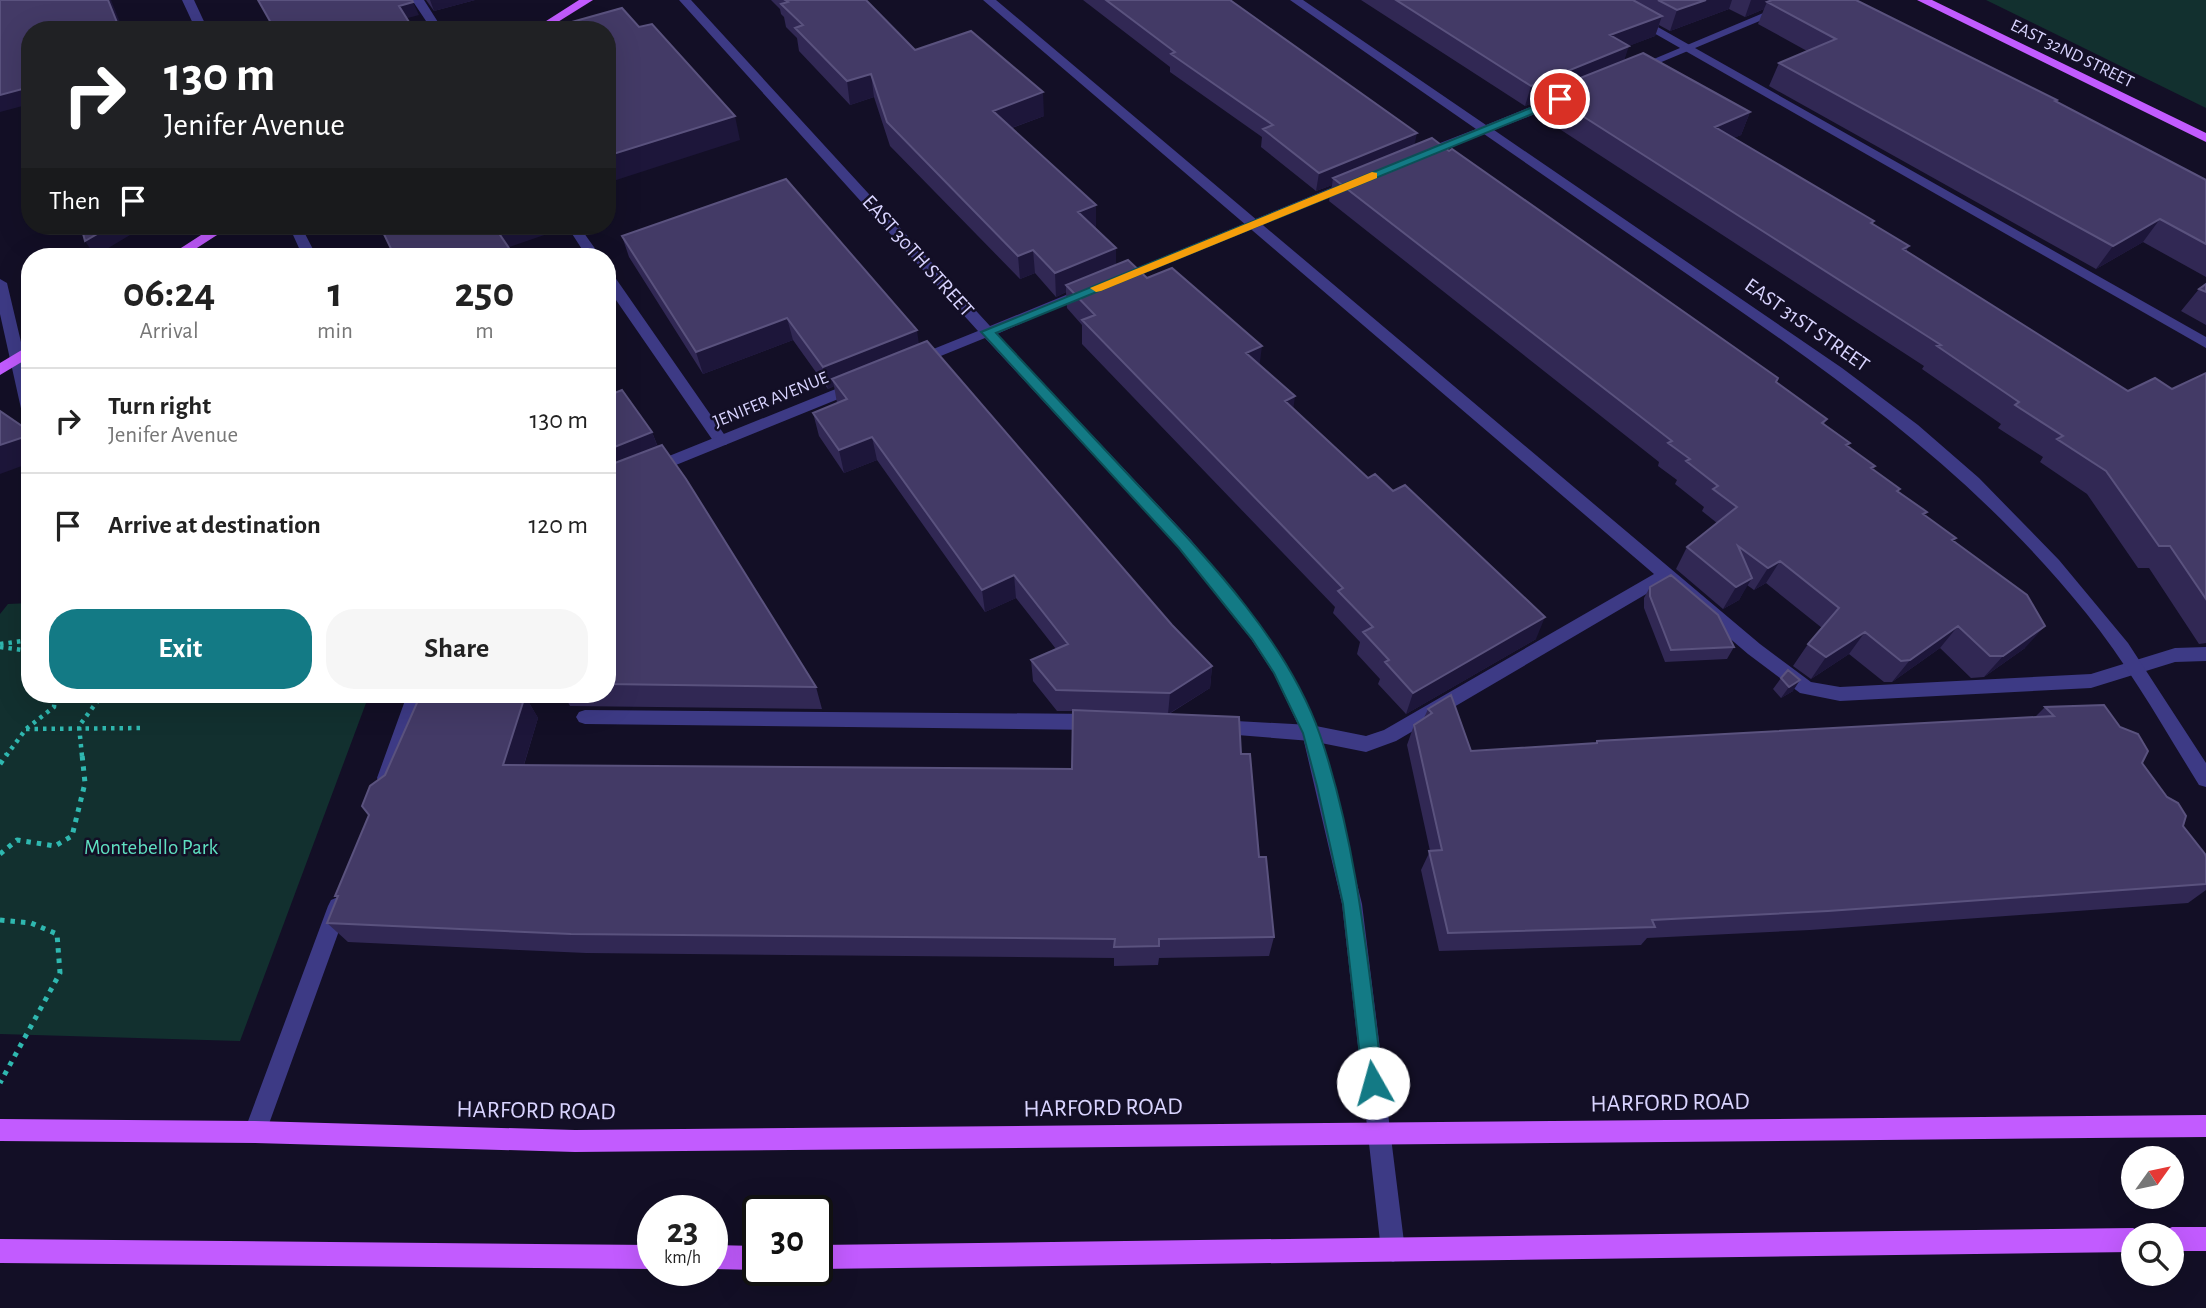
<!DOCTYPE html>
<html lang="en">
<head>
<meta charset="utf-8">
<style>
  :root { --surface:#fff; --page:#f6f6f6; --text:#222; --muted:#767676; --line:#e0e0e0; --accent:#137a85 }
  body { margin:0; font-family:"Alegreya Sans",sans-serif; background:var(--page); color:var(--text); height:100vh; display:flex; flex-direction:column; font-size:26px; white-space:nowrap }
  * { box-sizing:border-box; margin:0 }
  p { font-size:23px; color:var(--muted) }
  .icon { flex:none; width:38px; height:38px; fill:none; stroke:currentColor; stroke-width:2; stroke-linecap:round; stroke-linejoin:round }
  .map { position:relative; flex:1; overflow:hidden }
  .side { position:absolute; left:21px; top:248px; width:595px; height:455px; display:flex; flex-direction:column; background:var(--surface); border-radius:28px; box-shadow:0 7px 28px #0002 }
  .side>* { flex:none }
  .guide { position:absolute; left:21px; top:21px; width:595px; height:214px; border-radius:28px; box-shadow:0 7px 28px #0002; background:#202124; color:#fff; overflow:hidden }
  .needle { width:46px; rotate:57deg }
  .controls { position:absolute; left:2121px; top:1146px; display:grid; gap:14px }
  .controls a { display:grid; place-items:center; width:63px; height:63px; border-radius:50%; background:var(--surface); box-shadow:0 7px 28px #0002; font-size:35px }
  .speed { position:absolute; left:637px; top:1195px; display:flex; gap:14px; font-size:35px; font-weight:700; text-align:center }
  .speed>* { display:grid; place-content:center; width:91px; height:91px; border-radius:50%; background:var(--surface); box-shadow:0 7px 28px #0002; line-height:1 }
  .speed small { font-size:18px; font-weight:400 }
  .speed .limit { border:4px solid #111; border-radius:10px; background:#fff; color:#111 }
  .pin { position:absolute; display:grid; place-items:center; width:60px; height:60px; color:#fff; margin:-30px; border:4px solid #fff; border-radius:50%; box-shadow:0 2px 7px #0007 }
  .me { position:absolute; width:77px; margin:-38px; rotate:353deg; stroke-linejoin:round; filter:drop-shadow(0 0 5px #0008) }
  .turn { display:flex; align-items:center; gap:24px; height:147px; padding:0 28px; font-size:32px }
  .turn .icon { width:91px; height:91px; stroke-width:2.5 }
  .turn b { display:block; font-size:49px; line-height:60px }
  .then { display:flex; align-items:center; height:66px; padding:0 28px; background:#0003; gap:14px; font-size:26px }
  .eta { display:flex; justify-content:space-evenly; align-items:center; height:119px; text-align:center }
  .eta b { font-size:42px; font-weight:700; line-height:49px }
  .primary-button { display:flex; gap:14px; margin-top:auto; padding:14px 28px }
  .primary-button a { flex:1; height:80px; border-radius:28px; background:var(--accent); color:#fff; font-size:28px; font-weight:700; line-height:80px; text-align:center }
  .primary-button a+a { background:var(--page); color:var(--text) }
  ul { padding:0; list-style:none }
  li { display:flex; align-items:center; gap:21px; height:105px; padding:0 28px; border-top:2px solid var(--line) }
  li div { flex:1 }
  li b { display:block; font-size:26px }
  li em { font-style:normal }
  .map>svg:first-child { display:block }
  .green { fill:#12302f }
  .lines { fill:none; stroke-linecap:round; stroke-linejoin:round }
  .path-far1 { stroke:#2fb8b0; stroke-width:4.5; stroke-dasharray:3.5 5; stroke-linecap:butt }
  .path { stroke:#2fb8b0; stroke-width:5; stroke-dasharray:4.5 6; stroke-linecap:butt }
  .service { fill:#3d3a85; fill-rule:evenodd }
  .minor { fill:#3d3a85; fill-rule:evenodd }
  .primary { fill:#c25bff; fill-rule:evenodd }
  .wall { fill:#312854 }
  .shaded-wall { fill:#1d163a }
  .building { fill:#433a66; stroke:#5a527e; stroke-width:2 }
  .route { fill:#137a85; stroke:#0c4f56; stroke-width:2 }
  .slow { fill:#f59e0b }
  .labels { text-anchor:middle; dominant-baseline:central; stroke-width:5; stroke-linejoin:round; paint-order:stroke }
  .far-street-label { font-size:18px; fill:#d9d4ff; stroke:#130f26 }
  .street-label { font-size:21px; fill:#d9d4ff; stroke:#130f26 }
  .park-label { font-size:21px; fill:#5fe0c0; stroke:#130f26 }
  .near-street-label { font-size:24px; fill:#d9d4ff; stroke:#130f26 }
</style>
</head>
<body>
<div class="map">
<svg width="2206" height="1308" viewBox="0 0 2206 1308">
  <rect width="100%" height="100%" fill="#130f26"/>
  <path class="green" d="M1986,0H2206V108Z
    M30,603V695H369L240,1041L0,1034V614L8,604Z"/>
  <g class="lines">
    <path class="path-far1" d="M0,644L30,640
      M0,647L30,651
      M26,729L144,728
      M6,756L26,729L54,707L55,695
      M82,756L79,726L102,695"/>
    <path class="path" d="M0,764L7,754
      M0,854L17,840L55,846L72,836L85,783L82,754
      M0,920L31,923L57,934L60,973L0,1083"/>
    <path class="service" d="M412,0H424L443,30H432Z
      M983,0H996L1760,644L1811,682L1840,687L2091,674L2175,648L2206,647V661L2175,662L2091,688L1840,701L1800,693L1748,654L1665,583L1396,741L1366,752L1311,741L1212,733L1209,728L1212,723L1218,720L1311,725L1366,736L1384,730L1654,574Z
      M1596,0H1610L2206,337V348Z
      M567,226H579L601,257H587Z
      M607,272L612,273L726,437L729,441L726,445H716L607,287Z
      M0,279L7,283L30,380V418L22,413L0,314Z
      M407,695H425L395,778L393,784L386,786L379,784L377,778Z
      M585,710L1096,714L1102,717L1105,722L1102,727L1096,730L585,724L579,722L576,717L579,712Z
      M338,897L345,900L348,906L266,1132L263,1140L255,1143L247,1140L244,1132L328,906L331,900Z"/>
    <path class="minor" d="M182,0H194L208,30H196Z
      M679,0H691L990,326L1083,288H1093L1095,291L997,334L1191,540L1263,629L1287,665L1320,733L1362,904L1405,1250L1401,1258L1393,1262L1385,1258L1381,1250L1342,904L1302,733L1274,674L1251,639L1179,548L985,338L921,364H911L909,361L911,358L978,331Z
      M1290,0H1303L1486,125L1557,96H1565V102L1494,130L1842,368L1918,425L1979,478L2059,560L2128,643L2206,763V787L2199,785C2163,727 2129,666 2086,613C1978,479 1851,387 1710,290C1635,238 1559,186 1484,134L1425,158H1417V152L1476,129Z
      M1794,0H1810L1640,71L1630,69Z
      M1350,180L1355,181V187L1122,282L1117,283L1110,279Z
      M289,226H301L317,257H303Z
      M858,380L865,385L863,389L607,493V481Z"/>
    <path class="primary" d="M579,0H593L545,30H532Z
      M1917,0H1932L2206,133V142Z
      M215,226H231L183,257H167Z
      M30,345V357L0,375V363Z
      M2206,1115V1137L575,1152L255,1143L0,1141V1119L255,1121L575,1130Z
      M2172,1227H2206V1251H2172V1236H2162L2164,1231Z
      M2133,1228L2141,1232L2143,1236H2133V1252L817,1269V1245Z
      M0,1239L653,1245V1269L0,1263Z
      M712,1245L758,1246V1270L712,1269Z"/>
  </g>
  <path class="wall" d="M426,0H475L434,11Z
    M771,0H866L915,50L1044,116L1012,128L1096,205V229L1116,265L1147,278L1260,365L1293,408L1536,639L1406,714L1378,684L1380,679L1357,654L1360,642L1333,613L1335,607L1082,344V325L1067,308L1066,292L1056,297L1035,273L1020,279L890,146L874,97L850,105L799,51L797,38L786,27L784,17L781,14L780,9Z
    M1083,0H1230L1415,145L1776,382L1827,419L1824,424L1850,443L1848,446L1875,466L1873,470L1898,491L1927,512L1925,515L1953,541L2025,648L1984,677L1971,678L1940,648L1892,682H1884L1849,654L1811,679L1793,666L1808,644L1822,628L1766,583L1754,590L1747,585L1739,600L1723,609L1676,569L1687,547L1717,523L1702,511L1704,507L1675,484L1677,480L1658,466L1659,462L1329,201L1332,185L1316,191L1261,147L1262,137L1170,72V67Z
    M1361,0H1856L2057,100L2056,102L2206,180V277L2143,242L2096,269L1769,86L1779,63L1807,51L1758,24L1764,9L1745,17L1729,9L1670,31L1659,25L1655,36L1628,46L1624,60L1750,112L1741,135L1733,138L1874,221L1873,224L1909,246L1906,251L2128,391L2172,389L2206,373V643L2199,644L2149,568H2138L2087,494L2040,462L2043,457L1998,428L2001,424L1922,369L1924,366L1538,115L1543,99L1525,106Z
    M622,236L919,344L1172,625L1212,666L1210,688L1169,714L1241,754L1259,857L1274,937L1269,956L1159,958L1158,965L1114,966V958L586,953L348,942L327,923L337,898L335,896L525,696L538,718L524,765L1072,769L1073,711H1057L1033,681L1031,660L1056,649L1016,598L985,612L877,460L844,473L819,436L813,413L837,403L834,386L828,389L793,340L703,374L629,257Z
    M2206,284V325L2181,311L2199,289Z
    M607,396L652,432L658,447L816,687L822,709L570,706L564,695H607Z
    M1650,587L1734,647L1727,659L1665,662L1644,608V598Z
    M1781,678L1793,691L1781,698L1773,689Z
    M2045,707L2142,763L2183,826L2206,857V890L2188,903L1810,930L1647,938L1641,945L1439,951L1421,870L1430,851L1407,745L1414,725L1424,718L1428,709L1471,751L1595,743L1597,741L2035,717Z"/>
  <path class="shaded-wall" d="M108,0H111L123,30H120Z
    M430,0H475L434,11Z
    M1706,0H1732L1729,9L1670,31L1677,10Z
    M1751,0H1787L1767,2L1764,9L1745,17Z
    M413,2L419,15L404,19L399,6Z
    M1662,16L1655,36L1603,56L1610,35Z
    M1629,46L1622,67L1545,92L1543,99L1525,106L1531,86Z
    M871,74L874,97L850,105L847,81Z
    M30,87V104L0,112V95Z
    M1043,92L1044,116L995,134L993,111Z
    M1750,112L1741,135L1706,150L1715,127Z
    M735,116L740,140L607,183V156Z
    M1417,133L1413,152L1333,178L1332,185L1316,191L1319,173Z
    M1096,205V229L1078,212Z
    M2160,219L2143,242L2096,269L2113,246Z
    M111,226H145L95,256L85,241Z
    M494,226H550L553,232L504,249Z
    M1116,248V272L1066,285V292L1056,297L1055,273Z
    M1033,250L1035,273L1020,279L1018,256Z
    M787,318L793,340L703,374L696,352Z
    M917,330L920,352L832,379L834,386L828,389L823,367Z
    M1262,346L1259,369L1246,353Z
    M1295,396L1292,419L1285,401Z
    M652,432L661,456L607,478V450Z
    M30,435V463L0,474V445Z
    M872,437L877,460L844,473L839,450Z
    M1780,561L1766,583L1754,590L1768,568Z
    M1014,575L1016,598L985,612L982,590Z
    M1752,578L1739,600L1723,609L1736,587Z
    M1545,617L1536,639L1406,714L1413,693Z
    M1958,626L1940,648L1892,682L1910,660Z
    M2045,626L2025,648L1984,677L2003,656Z
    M1865,632L1849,654L1811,679L1826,657Z
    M1212,666L1210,688L1168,714L1170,693Z
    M1800,680L1793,691L1781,698L1789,687Z
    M525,696L538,718L517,787L503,765Z"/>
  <path class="building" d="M0,0H108L120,30H30V87L0,95Z
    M258,0H412L413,2L399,6L414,30H275Z
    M785,0H866L915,50L971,31L1043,92L993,111L1096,205L1078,212L1116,248L1055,273L1033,250L1018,256L887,122L871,74L847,81L795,28L803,25L781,4L788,2Z
    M1106,0H1230L1417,133L1319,173L1263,129L1273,125L1171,54L1175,52Z
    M1396,0H1633L1662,16L1610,35L1629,46L1531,86Z
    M1658,0H1706L1677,10Z
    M1772,0H1856L2057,100L2055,101L2206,180V244L2160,219L2113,246L1779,63L1836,39L1767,2Z
    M622,8L639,27L652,24L735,116L607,156V30H574L568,23Z
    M1643,53L1750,112L1715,127L1874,221L1871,223L1909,246L1903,249L2128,391L2155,378L2172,389L2206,373V599L2170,546H2159L2106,471L2057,439L2063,436L2015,405L2019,402L1937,346L1941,345L1545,92Z
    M1432,138L1449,151L1452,149L1778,378L1776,382L1827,419L1822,423L1850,443L1846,445L1875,466L1871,468L1900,489L1897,491L1927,512L1923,514L1956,538L1952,540L2027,595L2045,626L2003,656H1990L1958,626L1910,660L1901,661L1865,632L1826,657L1808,644L1839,608L1780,561L1768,568L1738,546L1752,578L1736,587L1687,547L1737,507L1713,489L1718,486L1686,461L1690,459L1668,443L1672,441L1333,178Z
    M786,179L917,330L823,367L787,318L696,352L622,236Z
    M81,226H111L85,241Z
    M380,226H494L515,257H395Z
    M1128,260L1147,278L1172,268L1262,346L1246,353L1295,396L1285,401L1368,478L1375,474L1393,491L1405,485L1545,617L1413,693L1385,662L1389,660L1363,632L1373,627L1338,591L1343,588L1082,320L1095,315L1066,285Z
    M2206,284V292L2199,289Z
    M927,341L1172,625L1212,666L1170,693L1056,690L1031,660L1068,644L1014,575L982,590L872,437L839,450L813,413L847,399L832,379Z
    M622,390L652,432L607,450V396Z
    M30,408V435L0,445V411L25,428Z
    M662,445L686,479L816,687L607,684V466Z
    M1671,575L1718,615L1734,647L1671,650L1650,596V587Z
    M1788,670L1800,680L1789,687L1781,678Z
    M1451,695L1471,751L1597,743V741L2054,716L2045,707L2104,705L2120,727L2138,734L2148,751L2142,763L2167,797L2178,803L2186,816L2183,826L2205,854L2206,857V884L1828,911L1652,920L1655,927L1448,933L1429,851L1442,850L1414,725L1432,713L1428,709Z
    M420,696H525L503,765L1072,769L1073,710L1239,717L1241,754H1250L1259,857H1266L1274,937L1159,939V946L1114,947L1115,939L571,934L327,923L338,896H335L369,815L362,806L370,786L385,775Z"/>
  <path class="route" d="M1560,96L1566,99L1564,101L996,333C1043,384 1090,434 1137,484C1205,556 1287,640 1320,735C1358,846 1368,966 1383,1083L1380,1090L1373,1093L1366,1090L1363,1083L1343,904L1317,786L1303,733L1274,673L1252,639L1179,548L981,332Z"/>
  <path class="slow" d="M1372,172L1377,173V178L1101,291L1096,292L1090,288Z"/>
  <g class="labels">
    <g class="far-street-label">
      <text transform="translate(2072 54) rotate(26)">EAST 32ND STREET</text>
      <text transform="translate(771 400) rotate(-22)">JENIFER AVENUE</text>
    </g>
    <g class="street-label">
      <text transform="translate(918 256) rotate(48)">EAST 30TH STREET</text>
      <text transform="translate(1807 325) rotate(35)">EAST 31ST STREET</text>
    </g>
    <g class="park-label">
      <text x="151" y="847">Montebello Park</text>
    </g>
    <g class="near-street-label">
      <text transform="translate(1670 1103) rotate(-1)">HARFORD ROAD</text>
      <text transform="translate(1103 1108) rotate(-1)">HARFORD ROAD</text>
      <text transform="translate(536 1111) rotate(1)">HARFORD ROAD</text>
    </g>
  </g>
</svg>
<div class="controls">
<a><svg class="needle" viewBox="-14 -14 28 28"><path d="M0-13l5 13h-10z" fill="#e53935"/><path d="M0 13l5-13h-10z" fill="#767676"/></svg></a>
<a><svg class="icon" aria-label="search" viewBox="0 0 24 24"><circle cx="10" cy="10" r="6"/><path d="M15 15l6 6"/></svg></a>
</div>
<div class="speed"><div>23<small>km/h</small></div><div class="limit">30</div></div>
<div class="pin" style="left:1560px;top:99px;background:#d93025"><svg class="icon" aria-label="arrive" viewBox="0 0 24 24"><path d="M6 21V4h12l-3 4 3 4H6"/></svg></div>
<svg class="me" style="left:1373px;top:1083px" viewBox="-20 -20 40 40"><circle r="19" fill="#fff"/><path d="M0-13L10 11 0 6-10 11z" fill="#137a85"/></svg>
<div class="guide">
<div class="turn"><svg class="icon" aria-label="right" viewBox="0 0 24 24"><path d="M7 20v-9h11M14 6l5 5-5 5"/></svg><div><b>130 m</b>Jenifer Avenue</div></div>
<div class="then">Then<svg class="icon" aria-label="arrive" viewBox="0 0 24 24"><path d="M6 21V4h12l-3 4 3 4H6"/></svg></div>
</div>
<section class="side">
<div class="eta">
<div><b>06:24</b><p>Arrival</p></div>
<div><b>1</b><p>min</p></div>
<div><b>250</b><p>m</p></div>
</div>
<ul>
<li><svg class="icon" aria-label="right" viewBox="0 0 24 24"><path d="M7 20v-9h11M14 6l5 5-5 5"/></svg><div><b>Turn right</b><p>Jenifer Avenue</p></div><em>130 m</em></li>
<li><svg class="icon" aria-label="arrive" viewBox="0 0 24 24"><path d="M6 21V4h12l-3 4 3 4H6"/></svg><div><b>Arrive at destination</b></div><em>120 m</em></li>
</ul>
<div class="primary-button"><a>Exit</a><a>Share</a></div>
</section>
</div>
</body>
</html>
